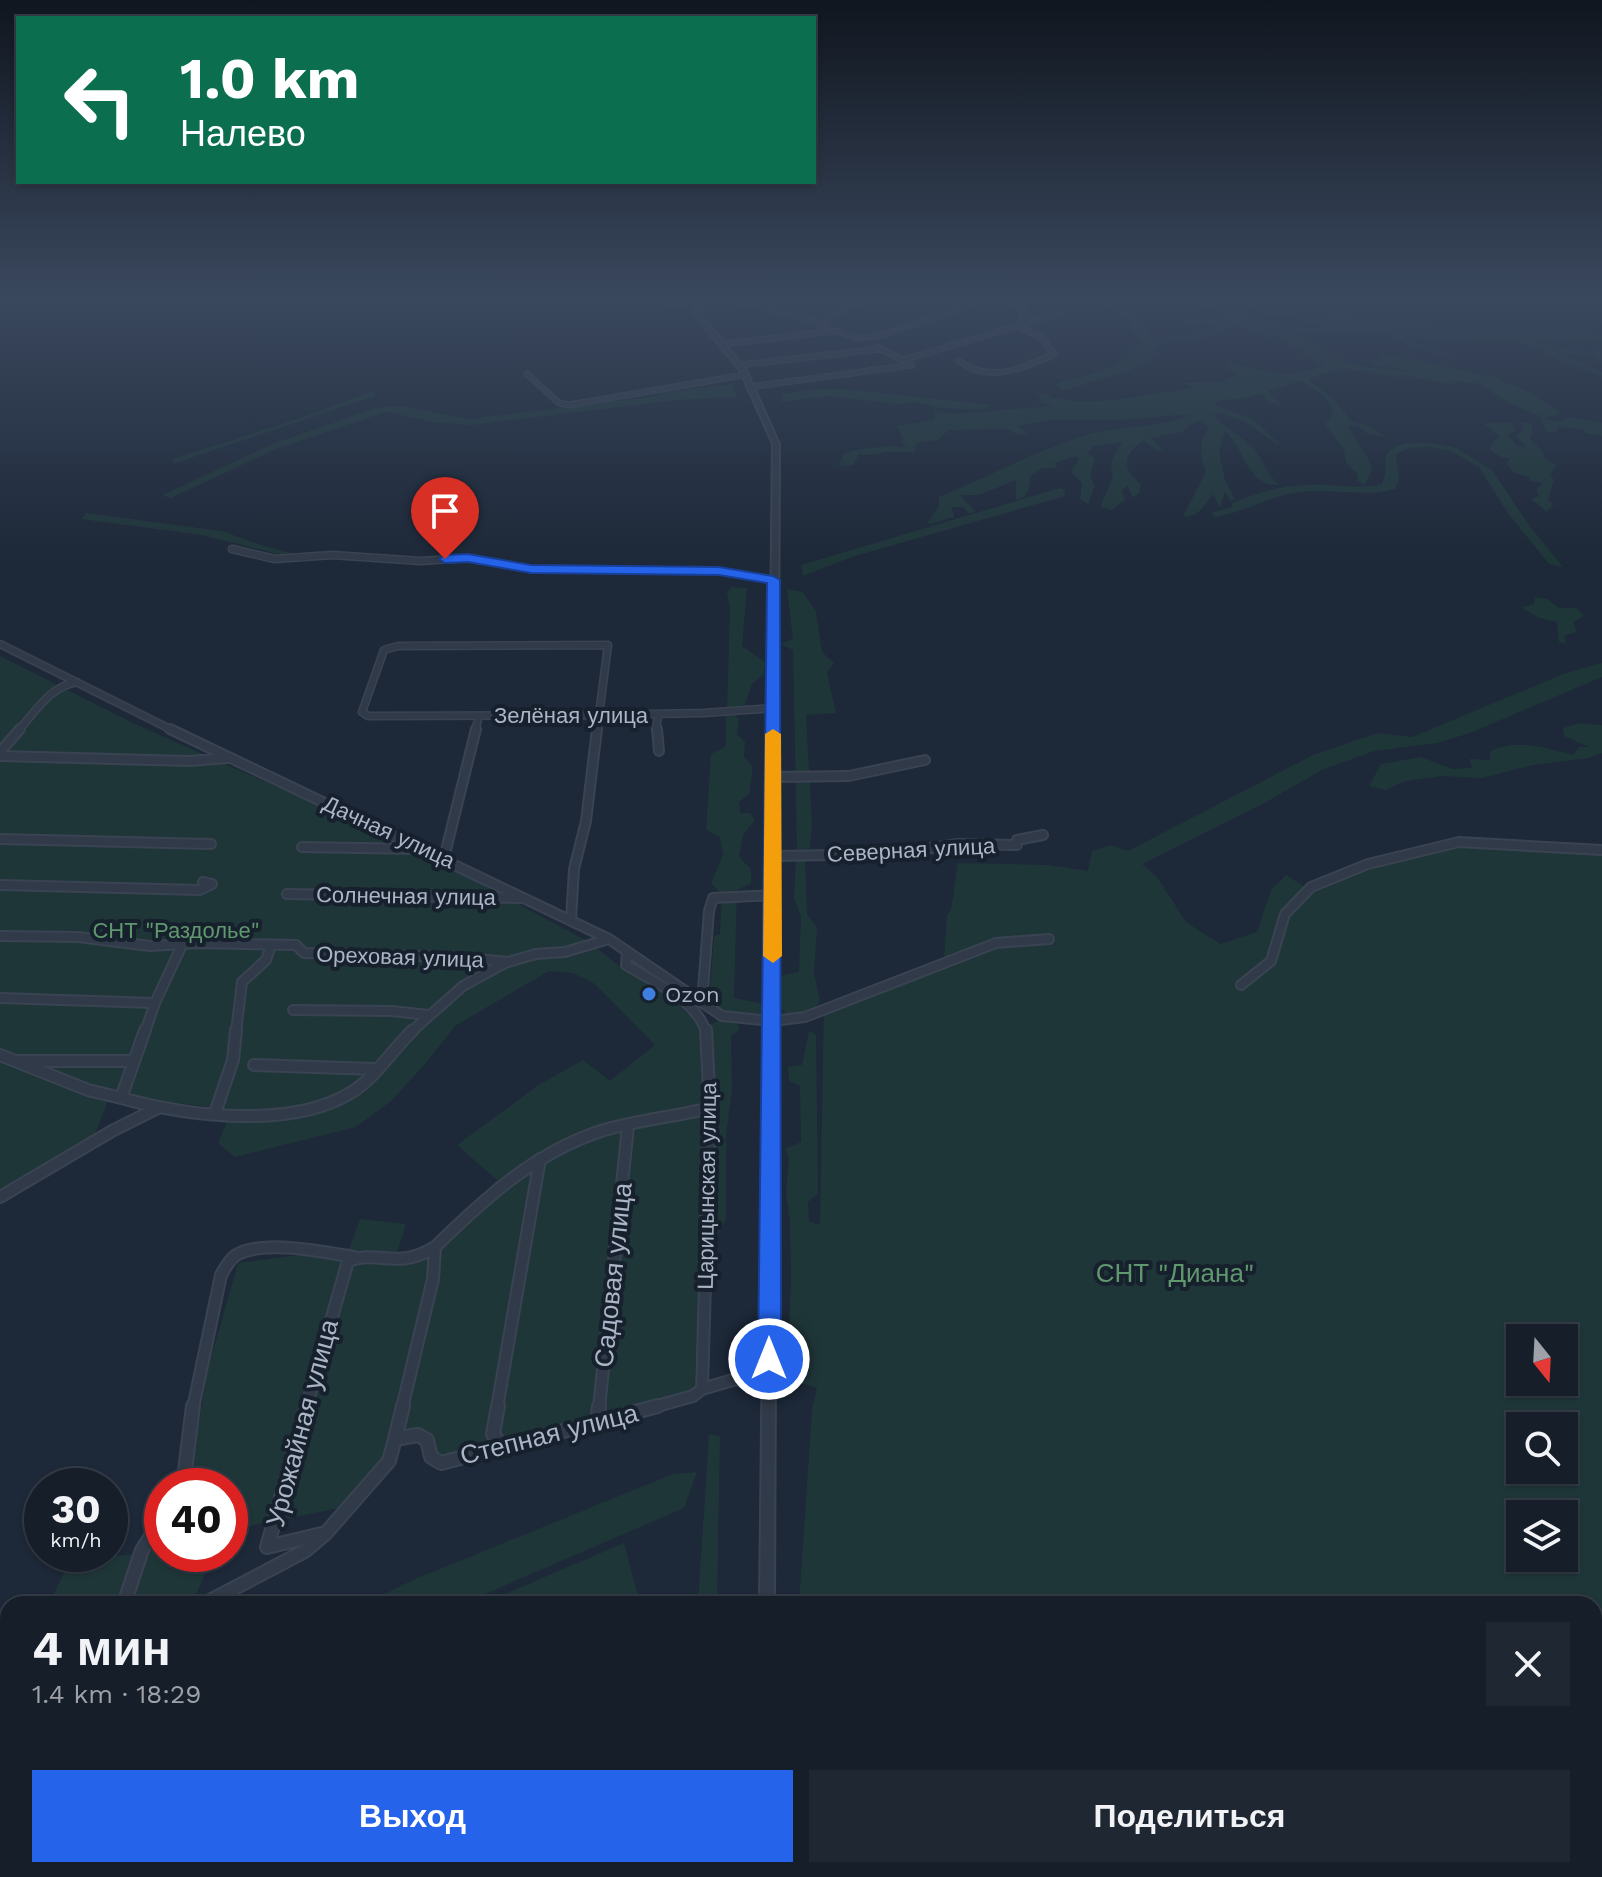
<!DOCTYPE html>
<html lang="ru">
<head>
<meta charset="utf-8">
<style>
  :root { --surface:#161e2a; --page:#1f2732; --text:#f1f3f6; --muted:#9ea2a8; --line:#353c47; --accent:#2563eb }
  body { margin:0; font-family:"Work Sans",sans-serif; background:var(--page); color:var(--text); height:100vh; display:flex; flex-direction:column; font-size:30px; white-space:nowrap }
  * { box-sizing:border-box; margin:0 }
  p { font-size:26px; color:var(--muted) }
  .icon { flex:none; width:44px; height:44px; fill:none; stroke:currentColor; stroke-width:2; stroke-linecap:round; stroke-linejoin:round }
  .map { position:relative; flex:1; overflow:hidden }
  .side { position:absolute; left:0px; top:1596px; width:1602px; height:282px; display:flex; flex-direction:column; background:var(--surface); border-radius:24px 24px 0 0; box-shadow:0 2px 6px #0004,0 0 0 2px var(--line) }
  .side>* { flex:none }
  .banner { position:absolute; left:16px; top:16px; width:800px; height:168px; border-radius:0px; box-shadow:0 2px 6px #0004,0 0 0 2px var(--line); background:#0b6e4f; color:#fff; overflow:hidden }
  .needle { width:52px; rotate:162deg }
  .buttons { position:absolute; left:1506px; top:1324px; display:grid; gap:16px }
  .buttons a { display:grid; place-items:center; width:72px; height:72px; border-radius:0px; background:var(--surface); box-shadow:0 2px 6px #0004,0 0 0 2px var(--line); font-size:40px }
  .speed { position:absolute; left:24px; top:1468px; display:flex; gap:16px; font-size:40px; font-weight:700; text-align:center }
  .speed>* { display:grid; place-content:center; width:104px; height:104px; border-radius:50%; background:var(--surface); box-shadow:0 2px 6px #0004,0 0 0 2px var(--line); line-height:1 }
  .speed small { font-size:20px; font-weight:400 }
  .speed .limit { border:12px solid #d22; background:#fff; color:#111 }
  .pin { position:absolute; display:grid; place-items:center; width:68px; height:68px; color:#fff; margin:-82px -34px; border-radius:50% 50% 50% 0; rotate:-45deg; box-shadow:0 0 8px #0007 }
  .pin .icon { rotate:45deg }
  .me { position:absolute; width:88px; margin:-44px; rotate:0deg; stroke-linejoin:round; filter:drop-shadow(0 0 6px #0008) }
  .turn { display:flex; align-items:center; gap:28px; height:168px; padding:0 32px; font-size:36px }
  .turn .icon { width:104px; height:104px; stroke-width:2.5 }
  .turn b { display:block; font-size:56px; line-height:68px }
  .round { display:grid; place-items:center; flex:none; width:84px; height:84px; border-radius:0px; background:var(--page) }
  .head { display:flex; align-items:center; justify-content:space-between; height:136px; padding:0 32px }
  h1 { font-size:48px; font-weight:700; line-height:60px }
  .button { display:flex; gap:16px; margin-top:auto; padding:16px 32px }
  .button a { flex:1; height:92px; border-radius:0px; background:var(--accent); color:#fff; font-size:32px; font-weight:700; line-height:92px; text-align:center }
  .button a+a { background:var(--page); color:var(--text) }
  .map>svg:first-child { display:block }
  .green { fill:#1f3639; fill-rule:evenodd }
  .lines { fill:none; stroke-linecap:round; stroke-linejoin:round }
  .stream { stroke:#111f36; stroke-width:3 }
  .minor-far4-casing { stroke:#3a4352; stroke-width:7 }
  .minor-far3-casing { stroke:#3a4352; stroke-width:9 }
  .minor-far2-casing { stroke:#3a4352; stroke-width:12 }
  .minor-far1-casing { stroke:#3a4352; stroke-width:14 }
  .minor-casing { stroke:#3a4352; stroke-width:16 }
  .tertiary-casing { stroke:#3a4352; stroke-width:4 }
  .minor-far4 { stroke:#313a48; stroke-width:5 }
  .minor-far3 { stroke:#313a48; stroke-width:6 }
  .minor-far2 { stroke:#313a48; stroke-width:8 }
  .minor-far1 { stroke:#313a48; stroke-width:10 }
  .minor { stroke:#313a48; stroke-width:12 }
  .tertiary { fill:#313a48; fill-rule:evenodd }
  .route { fill:#2563eb; stroke:#184099; stroke-width:2 }
  .slow { fill:#f59e0b }
  .shop-dot { fill:#3f7fe0; stroke:#17202d; stroke-width:3 }
  .labels { text-anchor:middle; dominant-baseline:central; stroke-width:8; stroke-linejoin:round; paint-order:stroke }
  .street-label { font-size:22px; fill:#aab5c6; stroke:#17202d }
  .park-label { font-size:22px; fill:#60986e; stroke:#17202d }
  .poi-label { font-size:22px; fill:#aab5c6; stroke:#17202d; text-anchor:start }
  .near-park-label { font-size:26px; fill:#60986e; stroke:#17202d }
  .near-street-label { font-size:26px; fill:#aab5c6; stroke:#17202d }
</style>
</head>
<body>
<div class="map">
<svg width="1602" height="1877" viewBox="0 0 1602 1877">
  <rect width="100%" height="100%" fill="#1d2838"/>
  <path class="green" d="M1079,298C1099,298 1127,300 1141,318C1147,325 1150,334 1155,341L1207,331L1225,323L1177,326L1182,322L1222,319L1224,312L1180,298H1225L1239,303L1243,298C1262,300 1281,301 1296,313C1284,319 1270,315 1257,312L1259,309H1244L1249,312H1241L1255,322L1268,325L1272,322C1288,326 1311,333 1325,324L1304,322V319L1332,313L1359,315L1481,332L1485,328L1512,334L1558,328L1602,335V343L1549,339L1531,342L1592,353L1602,348V363L1591,355L1556,352L1602,372V376L1561,361L1529,344L1404,336C1418,349 1435,349 1452,358L1415,347L1385,334L1296,332C1311,338 1319,349 1332,357C1348,367 1395,371 1414,371L1371,364L1382,354L1500,378L1497,380L1524,389L1561,413L1543,418L1557,422L1570,417L1602,423V436L1585,433L1583,429L1557,427V432H1546L1541,417L1509,403L1480,384L1452,381L1458,385C1440,383 1424,378 1406,375L1402,378L1344,368L1309,378L1310,382L1331,396L1351,421L1367,425L1385,437L1368,434L1357,426H1348C1356,442 1367,452 1372,469L1365,485L1358,481L1357,473L1346,462L1344,450L1325,424L1333,414C1331,397 1314,389 1300,381L1268,391L1282,406L1267,400L1262,393L1242,399L1219,400L1214,405L1253,419L1281,445C1266,439 1257,428 1242,421C1234,417 1227,418 1219,412L1214,415C1224,428 1241,435 1253,448C1264,459 1265,474 1279,485C1248,487 1244,448 1225,431L1219,451L1225,481L1235,499L1231,501L1225,492L1220,507L1213,494C1204,505 1199,519 1183,516L1206,472C1199,453 1198,445 1209,428L1201,420L1189,425L1185,431L1151,438L1165,452L1155,450L1144,440C1122,455 1121,468 1141,484L1139,493L1133,498L1127,485L1122,491L1125,500L1112,510L1100,507L1113,477C1108,462 1115,454 1122,442L1094,446L1087,454L1095,458L1090,477L1095,485L1088,504L1080,499L1082,483L1071,472L1079,459L1076,456L1055,463L1057,468H1043L1030,476C1029,488 1030,497 1016,500V480L979,495H960L976,512L969,513L962,507H952L954,518C944,518 938,523 927,524L939,506V497C987,477 1034,452 1083,436C1117,425 1161,429 1192,414L1118,420H1049L1018,426L1029,434L1020,435L1006,429L949,430L938,440L917,443L915,451C904,454 897,451 886,452C876,454 870,456 859,454L853,465L839,466L843,454C857,448 873,448 888,446C896,445 899,449 907,445L900,443L903,439L897,426L935,420V412L956,414L1052,406L1042,402L1038,393L1047,394L1054,399L1059,397L1078,402L1115,400L1193,388L1182,383L1218,382L1236,376L1229,367L1232,364L1289,375L1324,366L1277,335L1268,338L1234,323C1212,342 1184,338 1158,342L1150,360L1128,371L1062,391L1056,384C1085,375 1123,371 1139,343C1128,313 1109,303 1079,298Z
    M732,384L738,397L676,400L470,425L434,422L386,412L276,449L171,498L163,495L272,444L376,408L400,406L469,419L651,397C663,391 714,387 732,384Z
    M817,389H843L992,405L982,410L942,408L915,402L898,404L828,396L782,402V394Z
    M375,390V396L173,464V459L309,415Z
    M1512,422L1515,431L1508,434L1517,446L1527,448L1516,436L1523,430L1521,423H1531L1533,433L1530,439L1543,452L1544,457L1556,465L1550,475L1554,480L1548,500L1553,505L1547,512L1531,499L1539,496L1536,490L1543,483L1529,481V477L1513,472L1507,463L1510,458L1501,457L1490,450L1492,442L1500,437L1483,423Z
    M1404,443H1432L1456,448L1492,470L1529,525L1563,567L1549,564L1507,512L1479,467L1451,451L1428,447L1409,448L1396,454L1399,480L1395,489C1362,498 1327,487 1294,493C1266,498 1242,513 1214,517L1211,513L1232,507V503C1256,493 1280,486 1306,485C1332,483 1357,490 1382,484C1392,462 1374,455 1404,443Z
    M1060,488L1065,490V496L855,556L803,576L801,565Z
    M86,513L222,531L264,546L304,556L290,557L202,535L81,519Z
    M731,587L747,588L742,646L765,662L764,674L752,684L743,710L727,712L730,607L727,593Z
    M787,589L803,592L816,612L822,652L834,663L827,673L836,713L806,715L812,823L810,849H797L793,650L780,644L793,639Z
    M1535,597L1547,599L1559,608H1577L1584,616L1573,622L1577,632L1564,636L1566,644L1559,642L1557,622L1540,618L1521,608L1534,604Z
    M0,656L133,723L412,847L589,942L622,968L655,986L699,1023L706,1117L694,1396L436,1458L429,1431L391,1438L383,1467L344,1507L230,1530V1486H185L191,1469L208,1368L238,1263L299,1255L345,1260L360,1219L406,1224L396,1256L433,1244L497,1180L457,1145L537,1086L583,1060L610,1081L655,1045L595,984L573,973L549,971L455,1026L426,1063L391,1101L356,1127L235,1157L218,1143L232,1110L111,1094L94,1136L0,1195Z
    M1602,663V677L1470,733L1437,743L1374,751L1322,770L1261,805L1142,864L1157,877L1186,922L1220,944L1257,932L1271,890L1286,875L1305,887L1369,861L1456,839L1602,846V1815L1594,1814V1604H799L812,1410L817,1388L787,1379L791,1278L790,1222L786,1193L789,1159L785,1149L801,1142L800,1086L789,1081L788,1067L802,1065L809,1031L816,1035L818,1194L808,1202L809,1221L820,1225L824,1006L944,959L947,915L951,910L958,863L1049,865L1088,871L1092,851L1110,845L1128,851L1313,755L1377,733L1412,737L1566,673ZM1520,1338H1564V1382H1520ZM1520,1426H1564V1470H1520ZM1520,1514H1564V1558H1520Z
    M735,715L739,719L737,734L745,742L744,757L753,767L749,794L739,802L740,813H750L755,820L743,835L739,857L751,869V883L737,890L734,998L764,1004L763,1013C741,1014 727,1015 709,1002L714,936L720,934L722,895L711,883L723,855L720,837L706,830L711,754L726,746V716Z
    M1580,723L1602,725V753L1589,758L1533,765L1482,778L1442,776L1406,781L1385,790L1369,786L1381,764L1421,757L1452,769L1472,768L1470,759L1490,760V751C1517,738 1545,748 1573,755L1579,747H1589L1564,736L1563,728Z
    M805,858L807,914L817,928L814,973L820,1001L812,1013L787,1015L781,1008L780,976L799,972L801,916L794,898L796,861Z
    M725,1018L738,1025L739,1030L731,1036L732,1090L726,1135V1219L714,1243L708,1236V1039L709,1025Z
    M709,1434L720,1436L717,1604H698Z
    M697,1472L684,1508L462,1604H364L413,1580L673,1474Z
    M162,1530V1554H214L193,1601L187,1604H49L70,1560L147,1553Z
    M624,1543L640,1604H482Z
    M281,1870H362L368,1877H290Z
    M390,1870H648L634,1877H396Z"/>
  <g class="lines">
    <path class="stream" d="M0,1789L8,1791
      M83,1877L84,1870"/>
    <defs>
      <path id="minor-far4" d="M635,298C669,306 705,298 740,302C766,305 793,316 818,323
        M473,299L479,298
        M823,325L818,323L867,298
        M827,327L858,339
        M855,338L878,336L971,305L976,298
        M723,344L833,331
        M877,347L908,363
        M903,360L1060,313
        M959,361C988,384 1024,368 1054,354L1041,337L1018,326L1023,322L1021,316L1025,307L997,298
        M739,365L880,349
        M527,374L559,403L569,405L743,375
        M749,387L912,365"/>
      <path id="minor-far3" d="M232,549L275,559L332,555L421,561L468,558L531,569L719,571L773,580
        M0,644L174,731
        M608,645L599,715L368,716L362,712L384,650L398,646Z
        M599,715L704,713L773,708
        M18,731C36,711 49,687 77,682
        M475,731L479,716
        M597,731L599,715
        M656,731L658,714"/>
      <path id="minor-far2" d="M170,729L609,939L722,1016L772,1021L805,1017L996,943L1049,939
        M657,729L659,751
        M0,752L20,729
        M0,756L189,761L227,758
        M773,777L849,776L925,760
        M0,839L211,844
        M302,847L417,849
        M773,856L893,854L958,844L1017,845V840L1043,835
        M444,858L476,729
        M0,885L200,890L212,884L203,882
        M287,894L520,898
        M571,920L574,869L586,821L597,729
        M0,936L78,937L150,946L198,943L296,945L304,953L457,957L508,962L536,954L565,952L609,939
        M627,951L626,965C652,981 697,1000 706,1032
        M1241,985L1271,961L1285,914L1311,887L1368,864L1459,842L1602,850
        M0,998L155,1003L182,945
        M698,1000L703,989L709,911L713,898L773,895
        M293,1010L392,1011L428,1015
        M145,1032L155,1003
        M236,1032L242,982L266,960L271,945
        M411,1032L463,986L507,962"/>
      <path id="minor-far1" d="M706,1030L710,1108L702,1389L736,1379L769,1390
        M0,1055L88,1090L121,1098L145,1030
        M18,1061H134
        M254,1065L375,1069
        M121,1098C187,1116 291,1130 352,1092C375,1078 393,1049 413,1030
        M215,1113L233,1060L236,1030
        M0,1197L112,1131L158,1108
        M193,1408L221,1275C225,1268 229,1260 236,1255C264,1239 324,1252 354,1257
        M306,1408L348,1261C379,1249 396,1271 435,1247
        M402,1408L433,1279L435,1247C484,1199 534,1153 601,1131C636,1120 674,1117 710,1108
        M497,1408L540,1159
        M599,1408L628,1126
        M650,1408L693,1396L702,1389"/>
      <path id="minor" d="M307,1406L267,1547L326,1533L389,1461L395,1439
        M403,1406L395,1439L418,1435L427,1440L431,1457L441,1463L658,1406
        M498,1406L493,1434L501,1445
        M597,1424L599,1406
        M183,1486L193,1406
        M124,1604L142,1550L162,1519
        M204,1604L305,1551L324,1535
        M1594,1746H1602
        M1594,1824H1602
        M890,1870V1877
        M1338,1870L1339,1877
        M1548,1870L1551,1877"/>
      <path id="tertiary" d="M695,298H701L700,314L746,370L779,444L774,1604H760L773,444L740,370L694,314Z
        M758,1870H774V1877H758Z"/>
    </defs>
    <use href="#minor-far4" class="minor-far4-casing"/>
    <use href="#minor-far3" class="minor-far3-casing"/>
    <use href="#minor-far2" class="minor-far2-casing"/>
    <use href="#minor-far1" class="minor-far1-casing"/>
    <use href="#minor" class="minor-casing"/>
    <use href="#tertiary" class="tertiary-casing"/>
    <use href="#minor-far4" class="minor-far4"/>
    <use href="#minor-far3" class="minor-far3"/>
    <use href="#minor-far2" class="minor-far2"/>
    <use href="#minor-far1" class="minor-far1"/>
    <use href="#minor" class="minor"/>
    <use href="#tertiary" class="tertiary"/>
  </g>
  <linearGradient id="sky" x2="0" y2="1"><stop stop-color="#10161f"/><stop offset="0.53" stop-color="#3a485e"/><stop offset="1" stop-color="#3a485e" stop-opacity="0"/></linearGradient>
  <rect width="1602" height="561" fill="url(#sky)"/>
  <path class="route" d="M468,554L531,565L719,567L773,576L780,580L781,1359L778,1367L769,1370L761,1367L758,1359L767,583L719,575L531,573L468,562L445,563L439,559L445,555Z"/>
  <path class="slow" d="M773,729L781,734L782,956L773,963L763,956L765,734Z"/>
  <circle class="shop-dot" cx="649" cy="994" r="8"/>
  <g class="labels">
    <g class="street-label">
      <text x="571" y="715">Зелёная улица</text>
      <text transform="translate(389 832) rotate(25)">Дачная улица</text>
      <text transform="translate(911 850) rotate(-3)">Северная улица</text>
      <text transform="translate(406 896) rotate(1)">Солнечная улица</text>
      <text transform="translate(400 957) rotate(2)">Ореховая улица</text>
      <text transform="translate(707 1186) rotate(-89)">Царицынская улица</text>
    </g>
    <g class="park-label">
      <text x="176" y="930">СНТ "Раздолье"</text>
    </g>
    <g class="poi-label">
      <text x="665" y="994">Ozon</text>
    </g>
    <g class="near-park-label">
      <text x="1175" y="1273">СНТ "Диана"</text>
    </g>
    <g class="near-street-label">
      <text transform="translate(613 1275) rotate(-84)">Садовая улица</text>
      <text transform="translate(302 1423) rotate(-75)">Урожайная улица</text>
      <text transform="translate(549 1434) rotate(-14)">Степная улица</text>
    </g>
  </g>
</svg>
<div class="buttons">
<a><svg class="needle" viewBox="-14 -14 28 28"><path d="M0-13l5 13h-10z" fill="#e53935"/><path d="M0 13l5-13h-10z" fill="#9ea2a8"/></svg></a>
<a><svg class="icon" aria-label="search" viewBox="0 0 24 24"><circle cx="10" cy="10" r="6"/><path d="M15 15l6 6"/></svg></a>
<a><svg class="icon" aria-label="layers" viewBox="0 0 24 24"><path d="M12 4l9 5-9 5-9-5zM3 14l9 5 9-5"/></svg></a>
</div>
<div class="speed"><div>30<small>km/h</small></div><div class="limit">40</div></div>
<div class="pin" style="left:445px;top:559px;background:#d93025"><svg class="icon" aria-label="arrive" viewBox="0 0 24 24"><path d="M6 21V4h12l-3 4 3 4H6"/></svg></div>
<svg class="me" style="left:769px;top:1359px" viewBox="-20 -20 40 40"><circle r="17" fill="#2563eb" stroke="#fff" stroke-width="3"/><path d="M0-11L8 9 0 5-8 9z" fill="#fff"/></svg>
<div class="banner">
<div class="turn"><svg class="icon" aria-label="left" viewBox="0 0 24 24"><path d="M17 20v-9H6M10 6l-5 5 5 5"/></svg><div><b>1.0 km</b>Налево</div></div>
</div>
<section class="side">
<div class="head"><div><h1>4 мин</h1><p>1.4 km · 18:29</p></div><a class="round"><svg class="icon" aria-label="close" viewBox="0 0 24 24"><path d="M6 6l12 12M18 6L6 18"/></svg></a></div>
<div class="button"><a>Выход</a><a>Поделиться</a></div>
</section>
</div>
</body>
</html>
